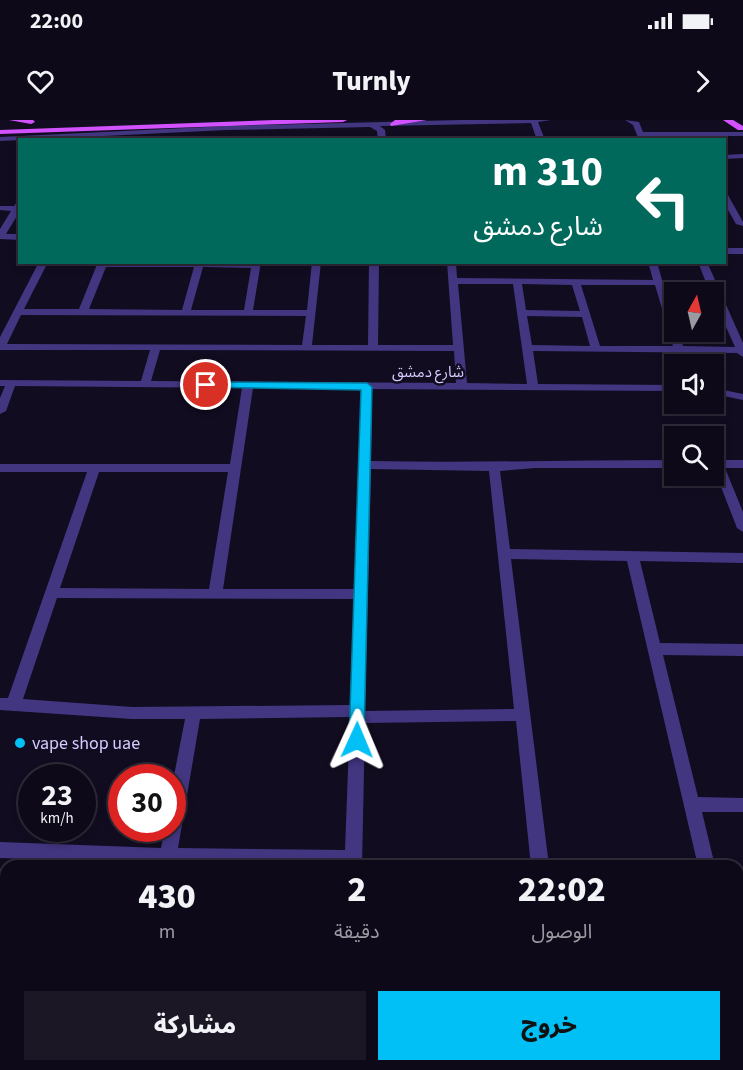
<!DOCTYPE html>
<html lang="ar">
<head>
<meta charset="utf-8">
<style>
  :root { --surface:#0e0918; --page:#1c1725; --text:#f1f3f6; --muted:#9b9aa2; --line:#2e2a37; --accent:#00c0f6 }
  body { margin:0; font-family:"Source Sans 3","Noto Sans Arabic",sans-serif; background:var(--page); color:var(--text); direction:rtl; height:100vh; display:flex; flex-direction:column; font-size:22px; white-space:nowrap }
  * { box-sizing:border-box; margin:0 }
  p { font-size:20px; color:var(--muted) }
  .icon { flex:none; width:33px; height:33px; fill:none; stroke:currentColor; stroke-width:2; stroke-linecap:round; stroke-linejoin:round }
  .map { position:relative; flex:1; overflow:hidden; direction:ltr }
  .details { position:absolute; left:0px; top:740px; width:744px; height:212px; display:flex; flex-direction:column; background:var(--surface); border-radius:18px 18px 0 0; box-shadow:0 3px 9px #0003,0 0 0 2px var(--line); direction:rtl }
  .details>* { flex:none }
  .guide { position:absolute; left:18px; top:18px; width:708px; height:126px; border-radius:0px; box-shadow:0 3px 9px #0003,0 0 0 2px var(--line); direction:rtl; background:#00695c; color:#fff; overflow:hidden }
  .needle { width:39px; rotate:8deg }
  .tools { position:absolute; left:664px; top:162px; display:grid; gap:12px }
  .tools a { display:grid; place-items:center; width:60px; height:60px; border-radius:0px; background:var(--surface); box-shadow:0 3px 9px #0003,0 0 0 2px var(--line); font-size:30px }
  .speed { position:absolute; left:18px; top:644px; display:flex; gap:12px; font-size:30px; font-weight:700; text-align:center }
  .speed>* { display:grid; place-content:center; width:78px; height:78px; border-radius:50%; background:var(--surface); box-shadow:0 3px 9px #0003,0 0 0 2px var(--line); line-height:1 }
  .speed small { font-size:15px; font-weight:400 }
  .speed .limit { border:9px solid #d22; background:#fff; color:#111 }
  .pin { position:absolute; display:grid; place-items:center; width:51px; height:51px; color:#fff; margin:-26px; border:3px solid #fff; border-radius:50%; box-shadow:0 2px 6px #0007 }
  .me { position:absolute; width:66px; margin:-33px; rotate:1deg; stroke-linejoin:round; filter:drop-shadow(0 0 4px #0008) }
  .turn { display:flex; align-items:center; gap:21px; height:126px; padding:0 24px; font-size:27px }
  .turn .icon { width:78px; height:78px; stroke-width:2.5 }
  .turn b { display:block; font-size:42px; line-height:51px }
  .eta { display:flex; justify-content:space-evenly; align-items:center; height:102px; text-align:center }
  .eta b { font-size:36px; font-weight:800; line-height:42px }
  .action { display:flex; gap:12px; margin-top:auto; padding:12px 24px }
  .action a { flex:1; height:69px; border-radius:0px; background:var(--accent); color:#111; font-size:24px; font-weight:800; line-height:69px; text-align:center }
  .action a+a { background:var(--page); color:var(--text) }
  .status { display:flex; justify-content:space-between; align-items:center; height:42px; padding:0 30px; background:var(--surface); direction:ltr }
  .status svg { height:16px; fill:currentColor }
  header { display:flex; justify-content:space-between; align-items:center; height:78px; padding:0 24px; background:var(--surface); font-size:27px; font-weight:800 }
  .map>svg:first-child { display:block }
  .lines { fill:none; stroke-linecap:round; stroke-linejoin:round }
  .minor { fill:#423681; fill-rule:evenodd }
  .major { fill:#d352ff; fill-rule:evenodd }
  .route { fill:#00c0f6; stroke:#007da0; stroke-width:1.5 }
  .poi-dot { fill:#00c0f6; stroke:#120c20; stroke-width:2 }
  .labels { text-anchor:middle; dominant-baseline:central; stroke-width:5; stroke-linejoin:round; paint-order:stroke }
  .far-street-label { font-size:15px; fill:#d7cbff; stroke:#120c20 }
  .poi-label { font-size:18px; fill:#d7cbff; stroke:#120c20; text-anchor:start }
</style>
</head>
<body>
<div class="status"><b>22:00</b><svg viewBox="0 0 49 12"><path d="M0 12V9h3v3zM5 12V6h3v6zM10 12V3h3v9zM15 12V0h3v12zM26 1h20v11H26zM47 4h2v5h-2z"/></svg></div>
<header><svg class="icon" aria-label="forward" viewBox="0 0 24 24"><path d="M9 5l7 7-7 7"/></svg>Turnly<svg class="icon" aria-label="heart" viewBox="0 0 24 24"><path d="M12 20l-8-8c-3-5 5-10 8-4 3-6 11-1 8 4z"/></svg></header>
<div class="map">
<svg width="743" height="950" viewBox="0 0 743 950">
  <rect width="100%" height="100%" fill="#120c20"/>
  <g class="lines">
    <path class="minor" d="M461,0H551L538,2L545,20H537L531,3L380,6L385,10L386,20H378L377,11L370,7L227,10L0,21V17L227,6Z
      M625,0L639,2L643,12H743V16H645L646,20H639L633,5Z
      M743,34V38L724,39V35Z
      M724,73L728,75L743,102V106L736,104L724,83Z
      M17,82H20V91L6,114H20V120L0,119V109L11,91L0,90V86H14Z
      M724,128H743V134H724Z
      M39,142H48L24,189H79L98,142H261L253,190H307L312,142H321L312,225H368L369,142H379L378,225H453L447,142H456L457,158L653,160L648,142H657L662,160H705L698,142H707L743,223V237L737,233L533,231L538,264L675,265V271L372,269L371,341C472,343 573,340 675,340V348H535L500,351L510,429L743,433V443L640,441L660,523L743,524V536L663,535L698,677L743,678V692H702L715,746H698L627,441L511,439L549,746H531L516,601L365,603L362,746H158V744L0,738V722L161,728L165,708H172V666L185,599H132L0,590V578H8L87,352H0V344H230L242,268L15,266L6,291L0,294V278L5,266H0V260L141,261L150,230H0V217ZM106,147H194L182,190L89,189ZM203,147L251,148L244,190H191ZM458,164H513L527,264L467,263ZM522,164L572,165L580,191L526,190ZM581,165H655L673,226H600ZM664,165L708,166L711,172H714V180L735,227L683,226L679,212H675V200ZM21,195L306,196L302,225L7,224ZM527,196L582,197L590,226L532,225ZM160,230L454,231L456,263L151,261ZM253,268L362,269L354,469H223ZM371,349L489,351L514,589L365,591ZM99,352H228L209,469L60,468ZM57,478L354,479L350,585L132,587L23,579ZM350,597L345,730L178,728L200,599Z
      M714,268L743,274V280L714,274Z
      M714,340H743V348H725L743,392V412L737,408L714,349Z
      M738,839H743V857H738Z
      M116,945H136L135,950H115Z
      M336,945H356V950H336Z
      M553,945H573L574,950H554Z"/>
    <path class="major" d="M9,0H33L35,2L31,4Z
      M275,0H347L343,2L0,14V10Z
      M395,0H427L391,6L390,4Z
      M723,0H733L743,6V10H738Z"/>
  </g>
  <path class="route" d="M206,262L367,263L372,267L364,620L362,625L357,627L351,625L349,620L361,270L203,267V263Z"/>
  <circle class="poi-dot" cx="20" cy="623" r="6"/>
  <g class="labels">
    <g class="far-street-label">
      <text x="428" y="252">شارع دمشق</text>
    </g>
    <g class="poi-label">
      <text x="32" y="623">vape shop uae</text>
    </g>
  </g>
</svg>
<div class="tools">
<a><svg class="needle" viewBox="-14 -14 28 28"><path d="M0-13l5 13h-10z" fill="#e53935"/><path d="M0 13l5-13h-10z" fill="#9b9aa2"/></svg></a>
<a><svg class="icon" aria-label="sound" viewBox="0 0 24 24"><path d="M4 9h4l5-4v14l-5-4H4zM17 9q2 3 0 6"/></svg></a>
<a><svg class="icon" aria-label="search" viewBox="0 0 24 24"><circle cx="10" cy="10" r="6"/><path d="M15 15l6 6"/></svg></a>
</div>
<div class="speed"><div>23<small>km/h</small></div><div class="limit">30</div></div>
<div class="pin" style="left:206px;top:265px;background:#d93025"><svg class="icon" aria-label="arrive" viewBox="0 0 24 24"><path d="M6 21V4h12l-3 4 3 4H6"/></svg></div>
<svg class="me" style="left:357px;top:620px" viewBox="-20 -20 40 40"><path d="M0-17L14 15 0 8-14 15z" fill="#00c0f6" stroke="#fff" stroke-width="4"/></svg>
<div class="guide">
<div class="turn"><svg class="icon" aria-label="left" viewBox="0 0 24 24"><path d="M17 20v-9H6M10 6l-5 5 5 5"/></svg><div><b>310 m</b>شارع دمشق</div></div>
</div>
<section class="details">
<div class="eta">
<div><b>22:02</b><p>الوصول</p></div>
<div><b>2</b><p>دقيقة</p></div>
<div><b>430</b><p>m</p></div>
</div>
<div class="action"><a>خروج</a><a>مشاركة</a></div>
</section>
</div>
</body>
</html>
